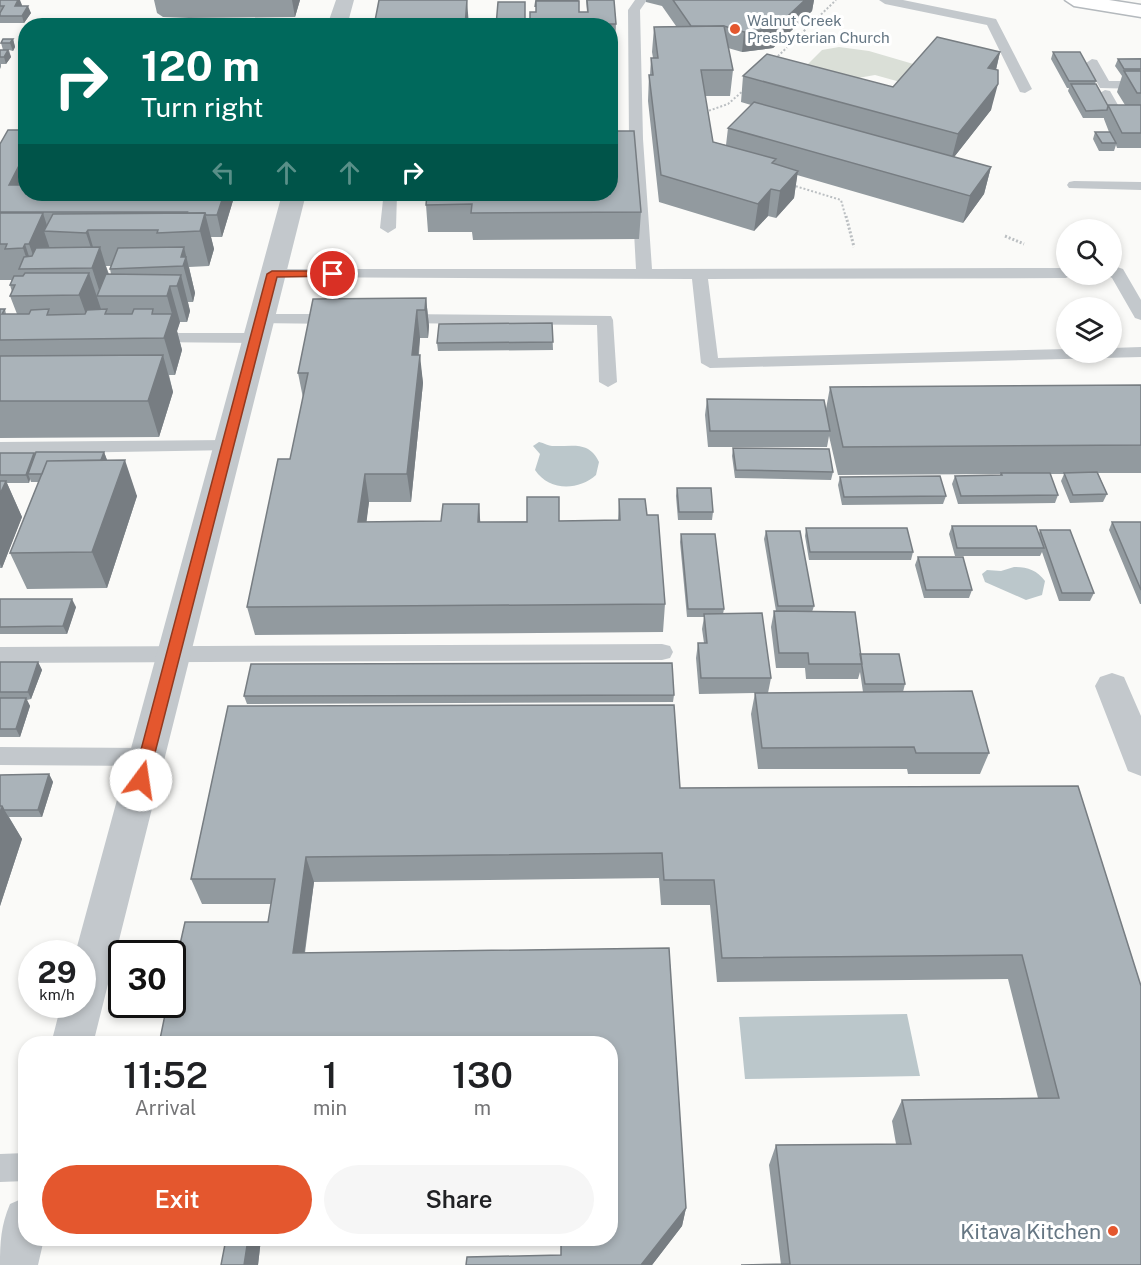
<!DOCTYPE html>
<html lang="en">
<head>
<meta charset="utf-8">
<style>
  :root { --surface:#fff; --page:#f6f6f6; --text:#202124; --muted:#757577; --accent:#e4572e }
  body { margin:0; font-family:"Public Sans",sans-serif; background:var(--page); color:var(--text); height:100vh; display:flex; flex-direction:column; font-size:22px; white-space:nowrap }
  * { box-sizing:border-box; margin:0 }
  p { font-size:20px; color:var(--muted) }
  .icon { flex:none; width:33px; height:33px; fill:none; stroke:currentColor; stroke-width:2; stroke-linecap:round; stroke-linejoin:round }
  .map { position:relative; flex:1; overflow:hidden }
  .drawer { position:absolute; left:18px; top:1036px; width:600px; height:210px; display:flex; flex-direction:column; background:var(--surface); border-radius:24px; box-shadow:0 3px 9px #0003 }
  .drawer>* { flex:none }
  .top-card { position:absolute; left:18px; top:18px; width:600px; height:183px; border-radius:24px; box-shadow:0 3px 9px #0003; background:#00695c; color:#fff; overflow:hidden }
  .fabs { position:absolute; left:1056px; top:219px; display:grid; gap:12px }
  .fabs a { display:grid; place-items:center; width:66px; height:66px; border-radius:50%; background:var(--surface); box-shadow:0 3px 9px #0003; font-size:30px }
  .speed { position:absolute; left:18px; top:940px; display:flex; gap:12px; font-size:30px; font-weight:700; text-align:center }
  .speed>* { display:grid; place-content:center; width:78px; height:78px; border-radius:50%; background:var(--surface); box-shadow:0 3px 9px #0003; line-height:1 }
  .speed small { font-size:15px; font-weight:400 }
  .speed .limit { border:3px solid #111; border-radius:9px; background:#fff; color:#111 }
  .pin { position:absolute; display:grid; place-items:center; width:51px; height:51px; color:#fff; margin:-26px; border:3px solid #fff; border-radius:50%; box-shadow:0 2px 6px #0007 }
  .me { position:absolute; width:66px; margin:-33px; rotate:14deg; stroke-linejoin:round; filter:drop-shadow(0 0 4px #0008) }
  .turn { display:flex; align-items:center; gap:21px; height:126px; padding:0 24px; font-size:27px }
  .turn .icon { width:78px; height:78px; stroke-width:2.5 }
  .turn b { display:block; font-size:42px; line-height:51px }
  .lanes { display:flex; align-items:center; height:57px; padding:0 24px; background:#0003; justify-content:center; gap:30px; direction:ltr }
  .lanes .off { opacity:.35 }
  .eta { display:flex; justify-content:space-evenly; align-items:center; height:102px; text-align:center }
  .eta b { font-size:36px; font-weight:600; line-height:42px }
  .action { display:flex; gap:12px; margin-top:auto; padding:12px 24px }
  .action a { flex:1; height:69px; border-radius:36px; background:var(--accent); color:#fff; font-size:24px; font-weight:600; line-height:69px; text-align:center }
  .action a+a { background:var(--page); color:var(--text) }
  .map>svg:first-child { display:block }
  .green { fill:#dadfd7 }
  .water { fill:#bbc7cb }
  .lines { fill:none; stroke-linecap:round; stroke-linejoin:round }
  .highway-casing { stroke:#b4b9bd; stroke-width:3 }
  .path-far1 { stroke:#bbbfc2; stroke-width:2; stroke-dasharray:2 2; stroke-linecap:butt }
  .path { stroke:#bbbfc2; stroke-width:3; stroke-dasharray:2 2; stroke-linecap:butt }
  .lane { fill:#c3c8cc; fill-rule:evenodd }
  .street { fill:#c3c8cc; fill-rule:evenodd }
  .highway { fill:#fff; fill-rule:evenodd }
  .wall { fill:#929a9f; fill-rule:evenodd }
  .shaded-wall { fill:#777d82 }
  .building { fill:#aab3b9; stroke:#777d82; stroke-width:1.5 }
  .route { fill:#e4572e; stroke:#94391e; stroke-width:1.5 }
  .poi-dot { fill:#e4572e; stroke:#fff; stroke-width:2 }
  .labels { text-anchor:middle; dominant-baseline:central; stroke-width:6; stroke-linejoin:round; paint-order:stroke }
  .far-poi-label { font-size:15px; fill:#657683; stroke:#fff; text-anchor:start }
  .near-poi-label { font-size:21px; fill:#657683; stroke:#fff; text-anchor:end }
</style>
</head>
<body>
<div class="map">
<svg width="1141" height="1265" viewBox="0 0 1141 1265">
  <rect width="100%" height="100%" fill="#fafaf8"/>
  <path class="green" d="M839,47L869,51L927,68L911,85L875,75L852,79L802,70L822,50Z"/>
  <path class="water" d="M539,442C544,443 549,446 552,446C571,447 589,440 599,462L596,475C578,491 549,491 535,470L540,454L533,446Z
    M1014,567C1027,567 1037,570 1045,581L1042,595L1026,600L985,582L982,574L987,570L1001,571Z
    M907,1014L920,1076L745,1079L739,1017Z"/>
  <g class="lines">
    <defs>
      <path id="highway" d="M1065,0H1109L1141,5V17L1074,6Z"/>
    </defs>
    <use href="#highway" class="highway-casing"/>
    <path class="path-far1" d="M775,59L836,0
      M708,114V111L728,104L744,90
      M792,185L841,200L846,218"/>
    <path class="path" d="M846,216L854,247
      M1005,236L1024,244"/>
    <path class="lane" d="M635,0H647L640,10L643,139L652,269L1066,268V274H1073L1066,278L708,279L718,358L1066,349V352H1112V348L1141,347V357L710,368L701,363L692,279L266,277L264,274L272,269H636L629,139L628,10Z
      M879,0H903L996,19L1032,89L1025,93L1020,92L987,25L885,4Z
      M1092,59L1097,60L1109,81H1141V89L1100,88L1086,63Z
      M1105,90L1110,91L1122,112H1141V120L1113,119L1098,94Z
      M1074,181L1141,182V190L1069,188L1067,185L1069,182Z
      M289,194H397L396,228L388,233L380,228L383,200L293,201L286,197Z
      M1117,267L1123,269L1141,300V320L1135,318L1112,278L1105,274H1112V268Z
      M261,314H338L346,319L338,324L255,323L253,319Z
      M399,314L611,316L613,320L617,382L608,387L599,382L597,325L393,323L391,319L393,315Z
      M151,333H256L264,338L256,343L145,342L143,338Z
      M227,440L233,442L236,446L233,450L0,454V442Z
      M662,644L670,646L673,652L670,658L662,660L0,663V647Z
      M0,747L147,748L155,750L158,757L155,764L147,766L0,765Z
      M26,1153V1181L0,1182V1154Z"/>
    <path class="street" d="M336,0H354L347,26H327Z
      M282,194H306L93,1044H51L61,1005H82V954H75Z
      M1112,673L1124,677L1141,716V776L1128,771L1095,686L1100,677Z
      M26,1197V1239H44L38,1265H0C0,1242 1,1225 10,1204Z"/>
    <use href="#highway" class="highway"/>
  </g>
  <path class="wall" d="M0,0L22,5V6L31,13L24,23H0Z
    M154,0H300L295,17L189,18L163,17L157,13Z
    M586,0H614L616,24L615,49H610V26H530L579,12H587Z
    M646,0H814L812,11L773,48L742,52L728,48L733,70L730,96H705L713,142L726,145L728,128L751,105L741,102L743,76L893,87L1000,52L996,70L991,110L954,157L991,167L984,194L963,223L797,175L794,198L776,218L768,216L754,231L659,202L648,101L649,75H650L651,58H653L652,52L654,27L676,26L662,6L646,2Z
    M13,39L15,47L13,51L9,50L11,57L6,64H1V67L0,69V50H3L1,43Z
    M1053,52L1096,81L1095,84L1108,106L1125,105L1117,92L1122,76L1115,66L1118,59L1141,58V148H1117L1116,145L1114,151H1099L1093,139L1095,132H1109L1104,119V118H1083L1068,91L1069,88H1067L1051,59Z
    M26,130V194H235L222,237H211L214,249L209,266L189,267L195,293L193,302H188L190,311L187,322H180L177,331L182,350L175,375H169L173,392L159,437L0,438V309H5L6,314H17L10,296L12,292L10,285L12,280H0V144ZM106,266H111L110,269L111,274H109Z
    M427,194L641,212L639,239L473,240L472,232H428L426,205Z
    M426,298L429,326L428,338H420L419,355L423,383L411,502H369L366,522L441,521L479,504L480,522L618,520L619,499L647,515L665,604L663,632L255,635L247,607L290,459L303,398L298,373Z
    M552,323L553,350L438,351L437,343Z
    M1141,385V473H1098L1107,494L1103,502L1070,503L1061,481L1064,474H1050L1058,495L1055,503L958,504L952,484L955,476L1000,475V474L838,475L829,436L827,447H708L705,415L707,399L826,409L830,387Z
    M733,448L833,472L831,480L735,478L732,456Z
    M104,452L107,460L137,496L107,588L27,589L10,553L39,482H31L30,479L29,483H7L22,517L2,568H0V453L35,455Z
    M840,477L946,496L943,504L842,505L838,485Z
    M677,488L713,512L712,520H678L676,496Z
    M1112,522H1141V604H1140L1109,530Z
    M952,526L1039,533L1040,530L1094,593L1090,601H1059L1042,552L1040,556H955L949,534Z
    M806,528L913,552L911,560H809L805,536Z
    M766,531L814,606L812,612L860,654L905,684L903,692L989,753L980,774H908L907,769H758L751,714L755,693L699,694L696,658L698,643H704L702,629L704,617H687L680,542L681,534L724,609L723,614L771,678L768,693L863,692L860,672L858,679H806L805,668H776L771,627L774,611H776L764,539Z
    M918,557L972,590L969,598H924L915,565Z
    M0,599L76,607L67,634H0Z
    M0,662H38L42,670L31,699L27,700L30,706L20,737H0Z
    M674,695L673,702L247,704L244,696Z
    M674,705L680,788L1078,786L1141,986V1265H741H781L769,1165L776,1145L896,1144L892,1121L902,1100L1038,1098L1008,979L717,982L710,905H661L659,878L314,882L305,953L669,948L686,1208L682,1226L652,1265H466L467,1257L561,1255V1239H610V1044H159L167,1005H172V980L185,922H268L271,904H202L191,879L228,706Z
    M49,774L53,782L42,817H9L22,839L0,906V775Z
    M130,1239H261L258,1265H221L225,1244L135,1245Z"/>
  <path class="shaded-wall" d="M18,0H20L22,5L17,13L15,6Z
    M292,0H300L295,17Z
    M467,0L469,26H465Z
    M805,0H814L812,11L773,48L742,52L744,32Z
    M28,6L31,13L24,23L22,16Z
    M13,39L15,47L13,51L10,43Z
    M8,50L11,57L6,64L4,57Z
    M1000,52L994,78L988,68Z
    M998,84L991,110L951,161L958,134Z
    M24,156L26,161V189L9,185Z
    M991,167L984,194L963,223L970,196Z
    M798,171L794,198L776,218L780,191Z
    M771,189L768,216L754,231L758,204Z
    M224,194H235L222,237L217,215Z
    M43,213L49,232L44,231L52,255L38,269L29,244Z
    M205,213L214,249L209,266L200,231Z
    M88,230L96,257L100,247L111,283L101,296L92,268L95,260L86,233Z
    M25,244L33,269H30L23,248Z
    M184,247L195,293L193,302L181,257Z
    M89,273L101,309L92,331L79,295Z
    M181,275L190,311L187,322L177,286Z
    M170,286L180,322L177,331L182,350L175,375L164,338L172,314L167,296Z
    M426,298L429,326L428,338L425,310Z
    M417,310L420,338L415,383L412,355Z
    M163,355L173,392L159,437L148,401Z
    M420,355L423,383L411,502L407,474Z
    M104,452L107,460L100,481L97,473Z
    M34,453L37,461L28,474L30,479L29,483L26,475Z
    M125,460L137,496L107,588L92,552Z
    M365,474L369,502L363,550L358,522Z
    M6,481L22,517L2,568L0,564V494Z
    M479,504L481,532L478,522Z
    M72,599L76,607L67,634L63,626Z
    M38,662L42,670L31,699L28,692Z
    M26,698L30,706L20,737L16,729Z
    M49,774L53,782L42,817L38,810Z
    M2,806L22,839L0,906V810Z
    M306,857L314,882L301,977L293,953Z
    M686,1208L682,1226L652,1265H641Z
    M248,1239H261L258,1265H244Z"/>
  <path class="building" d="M0,0H18L15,6H28L22,16H0V13L4,6H0Z
    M379,0H467L465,26H374Z
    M536,0H578V1H536L535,7Z
    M587,0H614L616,24H593V26H530V12H536V1H579V12H588Z
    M673,0H805L775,28L744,32L724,26H691Z
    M498,2H525V26H496Z
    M724,26L733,70H701L713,142L776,159L772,163L798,171L780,191L771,189L758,204L661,175L649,75H653L651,58H658L654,27Z
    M937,37L1000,52L988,68L998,70V84L958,134L743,76L767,54L893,87Z
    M3,39H13L10,43H1Z
    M0,50H8L4,57H0Z
    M1053,52H1080L1096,81H1069Z
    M1118,59H1141V69H1124Z
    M1124,71H1141V93H1137Z
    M1071,84H1096L1108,106L1107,110L1086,111Z
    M754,102L991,167L970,196L728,128Z
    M1108,105H1141V133H1122Z
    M8,130H26V156H24L9,185H26V194H224L217,215H206L205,213H186L187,212H0V144Z
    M610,131H634L641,212L471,213L472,204L426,205L427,194H610Z
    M1095,132H1110L1116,143H1102Z
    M0,213H43L29,244H25L23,248L5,249L7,244H0Z
    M205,213L200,231L157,233L158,230H88L86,233L44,231L53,214Z
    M100,247L92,268L19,269L24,257L32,256L36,248Z
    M184,247L181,257H186L183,266L110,269L118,248Z
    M25,273H89L79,295L10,296L15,285H10L14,276H23Z
    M106,274L181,275L177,286H170L167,296H97Z
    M426,298L425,310H417L412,355H420L407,474H365L358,522L441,521L443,504H479L478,522H527V497H559V521L620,520L619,499H645L647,515H658L665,604L247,607L278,459H290L308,373H298L313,299Z
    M0,309H5L2,314H29L31,310L49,309L47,315L85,314L87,310L107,309L105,314H132L134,309H153L152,314H172L164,338L0,340Z
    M552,323L553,342L437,343L439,324Z
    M163,355L148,401H0V356Z
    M1141,385V445L843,447L830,387Z
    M707,399L824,400L830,431H710Z
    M733,448L829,449L833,472L736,470Z
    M36,452H104L101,460L47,461L42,474H28Z
    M0,453H34L26,475H0Z
    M125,460L92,552L10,553L47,461Z
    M1097,472L1107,494L1073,495L1064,473Z
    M1001,473H1050L1058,495L961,496L955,476L1002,475Z
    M940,476L946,496L844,497L840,477Z
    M0,481H6L0,494Z
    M677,488H711L713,512H679Z
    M1112,522H1141V590Z
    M952,526H1036L1044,548H957Z
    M806,528H907L913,552H810Z
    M1040,530H1070L1094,593H1062Z
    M766,531H800L814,606H778Z
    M681,534H715L724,609H688Z
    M918,557H963L972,590H926Z
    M0,599H72L63,626L0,627Z
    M774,611L855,612L862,664H809L808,653H779Z
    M762,613L771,678H701L698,643H707L704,614Z
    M860,654H899L905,684H865Z
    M0,662H38L28,692H0Z
    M672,663L674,695L244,696L251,664Z
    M972,691L989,753H916L914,747L762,748L755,693Z
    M0,698H26L16,729H0Z
    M674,705L680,788L1078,786L1141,986V1265H741L790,1264L776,1145L911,1144L902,1100L1059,1098L1022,955L722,958L714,880H664L662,853L306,857L293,953L669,948L686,1208L641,1265H466L467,1257L561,1255V1239H610V1044H159L167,1005H172V980L185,922H268L275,879H191L228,706Z
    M49,774L38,810H4L2,806H0V775Z
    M226,1239H248L244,1265H221Z"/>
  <path class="route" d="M333,271L338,274L336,276L277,277L148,780L141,786L136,784L133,780L267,274L272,271Z"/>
  <g class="poi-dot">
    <circle cx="735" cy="29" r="6"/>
    <circle cx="1113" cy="1231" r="6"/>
  </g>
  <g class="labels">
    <g class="far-poi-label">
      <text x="747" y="20">Walnut Creek<tspan x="747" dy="17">Presbyterian Church</tspan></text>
    </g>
    <g class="near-poi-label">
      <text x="1101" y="1231">Kitava Kitchen</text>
    </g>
  </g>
</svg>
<div class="fabs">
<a><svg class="icon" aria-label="search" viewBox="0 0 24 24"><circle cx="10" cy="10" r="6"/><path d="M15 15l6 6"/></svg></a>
<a><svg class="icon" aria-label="layers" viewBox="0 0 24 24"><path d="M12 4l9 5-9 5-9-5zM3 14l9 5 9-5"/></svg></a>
</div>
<div class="speed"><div>29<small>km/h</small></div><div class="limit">30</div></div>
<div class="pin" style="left:333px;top:274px;background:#d93025"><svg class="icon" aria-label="arrive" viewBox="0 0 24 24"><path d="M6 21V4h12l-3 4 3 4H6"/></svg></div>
<svg class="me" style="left:141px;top:780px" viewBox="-20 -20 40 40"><circle r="19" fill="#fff"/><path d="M0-13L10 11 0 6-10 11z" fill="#e4572e"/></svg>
<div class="top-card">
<div class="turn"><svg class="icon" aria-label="right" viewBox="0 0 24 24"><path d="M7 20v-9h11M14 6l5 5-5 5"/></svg><div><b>120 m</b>Turn right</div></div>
<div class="lanes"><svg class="icon off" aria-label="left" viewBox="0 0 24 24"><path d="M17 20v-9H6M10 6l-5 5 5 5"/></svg><svg class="icon off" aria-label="ahead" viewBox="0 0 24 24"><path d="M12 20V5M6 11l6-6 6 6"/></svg><svg class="icon off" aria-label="ahead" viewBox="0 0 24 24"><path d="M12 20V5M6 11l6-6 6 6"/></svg><svg class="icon" aria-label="right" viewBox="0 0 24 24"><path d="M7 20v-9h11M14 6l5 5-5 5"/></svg></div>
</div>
<section class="drawer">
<div class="eta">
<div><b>11:52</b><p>Arrival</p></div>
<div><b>1</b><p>min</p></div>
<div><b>130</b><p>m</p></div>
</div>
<div class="action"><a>Exit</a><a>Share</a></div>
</section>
</div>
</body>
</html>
